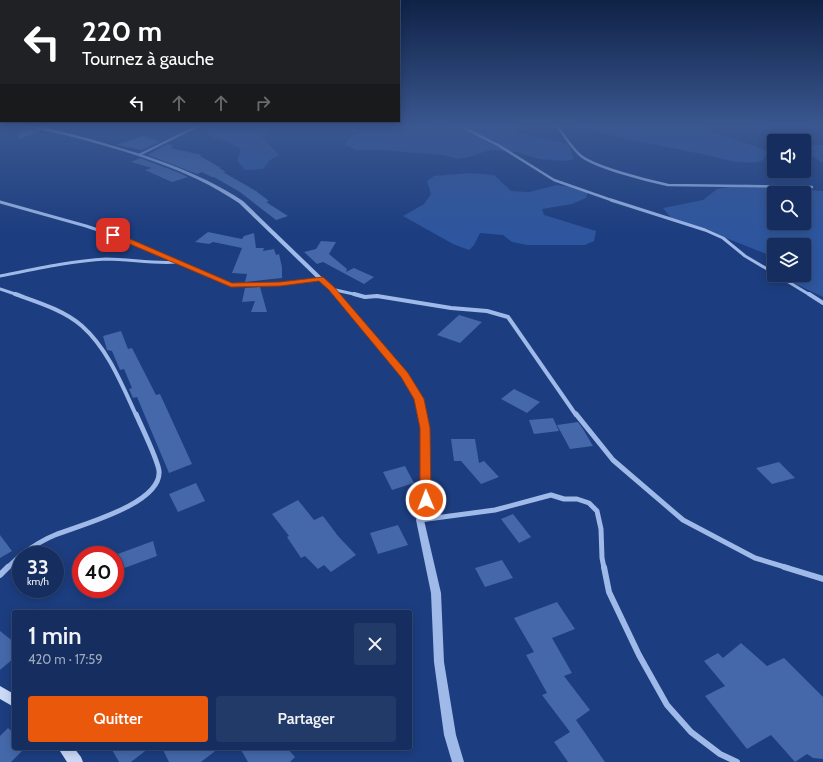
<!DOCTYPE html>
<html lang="fr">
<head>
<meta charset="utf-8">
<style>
  :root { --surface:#152e5f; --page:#223a68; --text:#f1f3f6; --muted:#9da8bd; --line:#344a74; --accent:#ea580c }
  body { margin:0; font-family:Cabin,sans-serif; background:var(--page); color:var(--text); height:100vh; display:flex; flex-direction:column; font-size:15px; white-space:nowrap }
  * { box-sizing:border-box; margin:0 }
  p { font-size:13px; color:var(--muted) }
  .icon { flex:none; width:22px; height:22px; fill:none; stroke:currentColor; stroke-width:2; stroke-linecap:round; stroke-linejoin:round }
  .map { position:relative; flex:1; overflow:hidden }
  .panel { position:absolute; left:12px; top:610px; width:400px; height:140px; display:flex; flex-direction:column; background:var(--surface); border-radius:4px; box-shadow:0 2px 10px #0003,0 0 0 1px var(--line) }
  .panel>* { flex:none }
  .banner { position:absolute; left:0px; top:0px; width:400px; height:122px; box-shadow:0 2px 10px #0003,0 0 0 1px var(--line); background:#202124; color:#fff; overflow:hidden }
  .fabs { position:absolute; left:767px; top:134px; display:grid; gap:8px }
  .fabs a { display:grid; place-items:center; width:44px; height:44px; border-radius:4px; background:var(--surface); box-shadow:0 2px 10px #0003,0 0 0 1px var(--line); font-size:20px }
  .speed { position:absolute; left:12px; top:546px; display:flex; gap:8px; font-size:20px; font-weight:700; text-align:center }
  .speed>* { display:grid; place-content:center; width:52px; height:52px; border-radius:50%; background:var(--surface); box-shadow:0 2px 10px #0003,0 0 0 1px var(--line); line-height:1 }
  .speed small { font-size:10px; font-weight:400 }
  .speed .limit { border:6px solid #d22; background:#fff; color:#111 }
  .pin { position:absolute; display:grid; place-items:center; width:34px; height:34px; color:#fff; margin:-17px; border-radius:8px; box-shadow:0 2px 6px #0006 }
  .me { position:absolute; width:44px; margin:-22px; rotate:359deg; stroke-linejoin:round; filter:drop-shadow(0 0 3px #0008) }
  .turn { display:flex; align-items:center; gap:14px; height:84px; padding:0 16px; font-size:18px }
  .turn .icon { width:52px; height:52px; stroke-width:2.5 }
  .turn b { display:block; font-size:28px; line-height:34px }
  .lanes { display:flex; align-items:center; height:38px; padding:0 16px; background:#0003; justify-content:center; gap:20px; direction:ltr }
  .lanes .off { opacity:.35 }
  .round { display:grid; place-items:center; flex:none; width:42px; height:42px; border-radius:4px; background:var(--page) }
  .head { display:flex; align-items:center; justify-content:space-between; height:68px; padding:0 16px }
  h1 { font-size:24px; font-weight:600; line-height:30px }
  .button { display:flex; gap:8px; margin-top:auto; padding:8px 16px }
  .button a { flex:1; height:46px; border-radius:4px; background:var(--accent); color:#fff; font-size:16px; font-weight:600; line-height:46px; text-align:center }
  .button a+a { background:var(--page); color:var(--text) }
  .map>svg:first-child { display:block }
  .green { fill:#2e569e; fill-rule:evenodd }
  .building { fill:#4468a9 }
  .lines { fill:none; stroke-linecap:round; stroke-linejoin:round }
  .minor-far4 { stroke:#9fb9e9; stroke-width:2.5 }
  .minor-far3 { stroke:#9fb9e9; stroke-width:3 }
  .minor-far2 { stroke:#9fb9e9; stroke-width:4 }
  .minor-far1 { stroke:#9fb9e9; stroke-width:5 }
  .minor { stroke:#9fb9e9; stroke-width:6 }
  .tertiary { fill:#9fb9e9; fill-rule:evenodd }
  .secondary { fill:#cad9f7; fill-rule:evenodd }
  .route { fill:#ea580c; stroke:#983908 }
</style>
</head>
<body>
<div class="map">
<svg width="823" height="762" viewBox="0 0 823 762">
  <rect width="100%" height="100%" fill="#1c3d7f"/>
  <path class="green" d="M212,126H290L273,129L261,136L279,155L270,160L263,169L245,170L237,160L241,149L226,141L212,137L207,133V131Z
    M375,126H422L433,129L450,130L454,126H516L518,133L568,143L574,159L565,161L539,159L517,152L490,150L469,157L457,159L444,155L381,150H356L345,145L350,138Z
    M580,126H697L768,151L762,161C740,166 723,158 702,154C662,146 619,139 580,126Z
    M804,145H823V163L806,152Z
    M470,173L494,175L511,191L529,192L557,185L579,188L588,191L586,198L572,204L542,209L544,215L596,231L594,241L585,245H527L512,242L503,235L480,233L474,245L469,250L453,244L403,216L424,204L431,194L427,181L434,176Z
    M746,184L778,188L823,191V297L777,275H804V245H774V257L703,229L672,219L663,208L703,200L717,189ZM774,193H804V223H774Z"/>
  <path class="building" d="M20,126H26L41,131L19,139Z
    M143,136L160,142L142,150L116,145Z
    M167,144L174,146L170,148L202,155L200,156L221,168H219L226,172H223L256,191L269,201L266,202L288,216L276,220L240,192L214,177H212L202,172L197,174L148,155Z
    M140,158L177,172L188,177L172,182L145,170L152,168L131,162Z
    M208,232L242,239L244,236L254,233L256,248H264L263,251L274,249L276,255L279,254L282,267V278L245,282L247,274L232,273L242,248L213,242L209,244L195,242Z
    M321,241L336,242L329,254L347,269L346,272L354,268L374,277L364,284L323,262L317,264L304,252L316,249Z
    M260,287L267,312H251L255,301L242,302L245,288Z
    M459,315L482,322L460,343L437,335Z
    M121,331L128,349L132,348L156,395L160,394L192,464L169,473L137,397L133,398L129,389L132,388L124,369L120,370L112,351L107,350L103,336Z
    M514,389L540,402L527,413L501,399Z
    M553,418L559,431L534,434L529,420Z
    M578,422L583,429L593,446L570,449L557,425Z
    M451,439H475L479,463L484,461L499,477L481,484L461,461H454Z
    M779,462L795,478L772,484L756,468Z
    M405,466L414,483L392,490L383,472Z
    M196,483L205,501L178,512L169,494Z
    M298,500L314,520L323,516L338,536L356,555L331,572L324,565L318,569L305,556L301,558L287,537L289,536L272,514Z
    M513,514L531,537L519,543L501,519Z
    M398,525L408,545L378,554L370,533Z
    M0,535L12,551L0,558Z
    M153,541L157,556L119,570L115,555Z
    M502,560L513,578L485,587L475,568Z
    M557,602L575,629L552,638L572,673L564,676L590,710L576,720L605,762H568L554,742L570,732L542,695L547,693L526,655L534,652L514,618Z
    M0,631L14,642V658L0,670Z
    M741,643L767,666L784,658L823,697V759L813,758L807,754L795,762L771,735L747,749L705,696L725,686L704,661L718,653L723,658Z
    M8,728L14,733V748H25L11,762H0V736Z
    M111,748H149L131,762H119Z
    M162,748H219L201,762H169Z
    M240,748H287L295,757L290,762H248Z"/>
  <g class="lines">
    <path class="minor-far4" d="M460,126L498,145L554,180L614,201
      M557,126C564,135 571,147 580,155C593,167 649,181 668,185L812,187
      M139,155L198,126"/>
    <path class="minor-far3" d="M611,200L705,230L723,238L745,256L774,273
      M0,202L86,226L125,239L231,285L280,284L320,279
      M777,275L810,295
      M0,276C35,269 71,261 106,259C130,259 153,264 177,262
      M0,289L18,295
      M331,289L358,295"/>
    <path class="minor-far2" d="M15,294C37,302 64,310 82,326C108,349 122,385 136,415
      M354,294L365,297L377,296L451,308L487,311L508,317L576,415
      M809,294L823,303"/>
    <path class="minor-far1" d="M576,414L613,460L683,520L755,558L788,568
      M420,520L495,510L551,495L564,499H577L589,503L597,511L601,529L602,558L604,568
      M21,555C32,547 42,540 55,535C80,525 162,504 159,471C158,460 141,426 136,414
      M7,568L21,555"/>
    <path class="minor" d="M604,567L609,592L639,655L667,705L691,732L720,754L737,762
      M784,567L823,579
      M0,575L8,567"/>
    <path class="tertiary" d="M27,126C48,126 69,134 90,139C143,154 196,170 243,201L333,288L407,374L423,399L429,428L430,500L424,520L441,593L444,662L456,735L464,762H452L444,735L434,662L431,593L416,520L422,500L421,428L415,399L402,376L329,290L239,203C187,168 126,151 65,135C53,132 39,130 27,126Z"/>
    <path class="secondary" d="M0,686L14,694V707L0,699Z
      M58,748H74L81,757L83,762H67Z"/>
  </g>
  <linearGradient id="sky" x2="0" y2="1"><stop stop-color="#0f2246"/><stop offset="0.54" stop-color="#3a5790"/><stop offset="1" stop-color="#3a5790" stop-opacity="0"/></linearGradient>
  <rect width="823" height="233" fill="url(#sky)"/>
  <path class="route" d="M111,233H116L232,283L280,282L323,277L334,287L408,373L424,399L430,428L431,500L430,503L426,504L422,503L420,500V428L414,399L401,377L329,290L319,281L280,286L231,287L111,236Z"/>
</svg>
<div class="fabs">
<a><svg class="icon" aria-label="sound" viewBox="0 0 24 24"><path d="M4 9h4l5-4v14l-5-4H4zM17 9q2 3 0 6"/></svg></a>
<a><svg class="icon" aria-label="search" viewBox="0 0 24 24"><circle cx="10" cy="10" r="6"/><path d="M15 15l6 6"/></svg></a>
<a><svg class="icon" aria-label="layers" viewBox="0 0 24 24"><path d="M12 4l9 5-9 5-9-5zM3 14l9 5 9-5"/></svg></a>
</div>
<div class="speed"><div>33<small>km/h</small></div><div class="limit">40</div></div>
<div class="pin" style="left:113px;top:235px;background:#d93025"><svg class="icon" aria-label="arrive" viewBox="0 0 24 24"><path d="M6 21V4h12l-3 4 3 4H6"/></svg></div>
<svg class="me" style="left:426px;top:500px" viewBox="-20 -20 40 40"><circle r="17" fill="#ea580c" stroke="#fff" stroke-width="3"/><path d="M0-11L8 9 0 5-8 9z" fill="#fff"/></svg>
<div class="banner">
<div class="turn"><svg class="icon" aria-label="left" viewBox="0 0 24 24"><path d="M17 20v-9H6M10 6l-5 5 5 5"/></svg><div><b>220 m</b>Tournez à gauche</div></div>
<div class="lanes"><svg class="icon" aria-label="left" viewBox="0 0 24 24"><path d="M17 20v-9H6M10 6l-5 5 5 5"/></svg><svg class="icon off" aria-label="ahead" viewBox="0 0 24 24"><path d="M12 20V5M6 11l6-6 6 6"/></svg><svg class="icon off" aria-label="ahead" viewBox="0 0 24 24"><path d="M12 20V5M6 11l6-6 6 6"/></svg><svg class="icon off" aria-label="right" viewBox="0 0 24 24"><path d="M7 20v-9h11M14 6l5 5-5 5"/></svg></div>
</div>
<section class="panel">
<div class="head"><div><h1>1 min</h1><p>420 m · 17:59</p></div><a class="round"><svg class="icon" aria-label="close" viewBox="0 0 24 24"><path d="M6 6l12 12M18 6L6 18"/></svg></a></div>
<div class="button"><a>Quitter</a><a>Partager</a></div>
</section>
</div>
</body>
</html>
